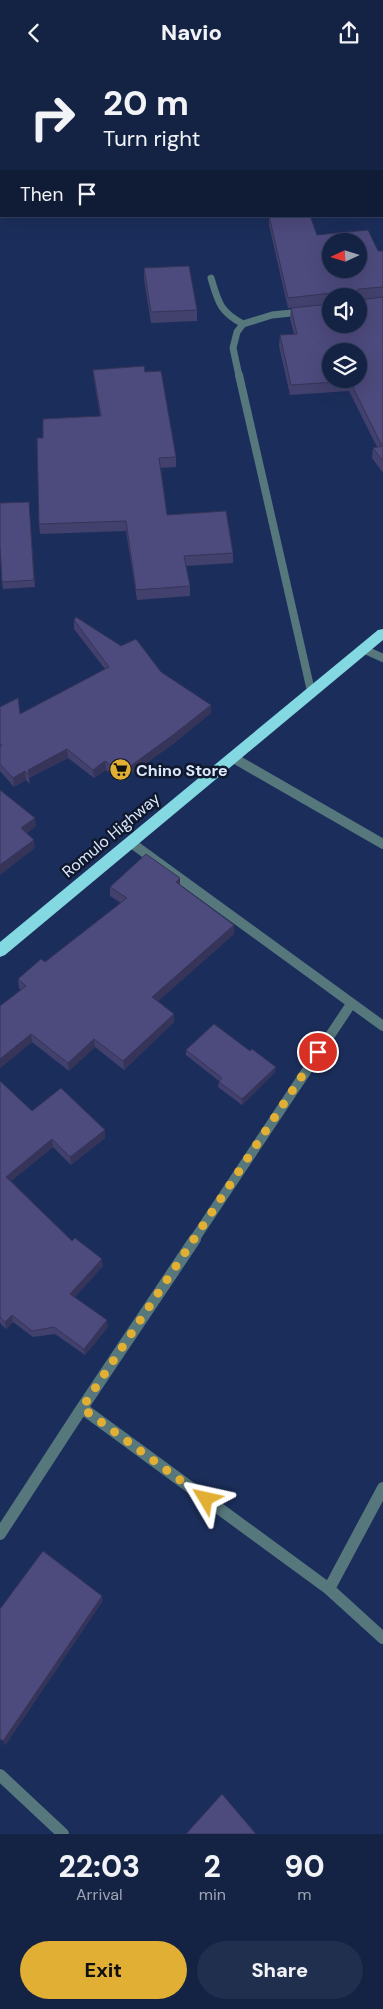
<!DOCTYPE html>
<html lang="en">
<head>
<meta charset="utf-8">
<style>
  :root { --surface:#142244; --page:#212f4f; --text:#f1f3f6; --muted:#9da4b2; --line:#333f5d; --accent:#e1af34 }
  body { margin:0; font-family:"DM Sans",sans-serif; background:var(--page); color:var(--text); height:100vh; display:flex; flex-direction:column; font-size:19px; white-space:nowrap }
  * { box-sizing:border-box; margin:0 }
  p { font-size:16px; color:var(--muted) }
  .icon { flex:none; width:28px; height:28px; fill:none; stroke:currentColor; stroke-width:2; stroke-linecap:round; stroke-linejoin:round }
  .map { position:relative; height:1769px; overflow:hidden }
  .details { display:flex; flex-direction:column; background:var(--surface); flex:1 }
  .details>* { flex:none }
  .guide { position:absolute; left:0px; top:0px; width:384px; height:152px; box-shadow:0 5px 20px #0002,0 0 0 1px var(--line); background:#142244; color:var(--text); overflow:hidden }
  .needle { width:32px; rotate:266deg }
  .controls { position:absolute; left:322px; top:168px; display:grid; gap:10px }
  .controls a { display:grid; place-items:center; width:45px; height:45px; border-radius:50%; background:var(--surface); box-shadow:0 5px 20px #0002,0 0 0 1px var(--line); font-size:25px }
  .pin { position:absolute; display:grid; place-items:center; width:42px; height:42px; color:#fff; margin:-21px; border:2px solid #fff; border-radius:50%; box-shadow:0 1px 5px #0007 }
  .me { position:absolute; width:55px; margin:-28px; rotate:306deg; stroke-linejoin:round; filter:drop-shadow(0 0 4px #0008) }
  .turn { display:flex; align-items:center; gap:18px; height:105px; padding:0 20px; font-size:22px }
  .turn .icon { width:65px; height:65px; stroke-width:2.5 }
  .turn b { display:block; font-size:35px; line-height:42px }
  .then { display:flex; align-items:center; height:48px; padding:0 20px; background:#0003; gap:10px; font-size:19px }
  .eta { display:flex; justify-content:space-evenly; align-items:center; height:85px; text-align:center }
  .eta b { font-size:30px; font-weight:800; line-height:35px }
  .cta { display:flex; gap:10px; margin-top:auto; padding:10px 20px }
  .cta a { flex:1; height:58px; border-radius:30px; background:var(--accent); color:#111; font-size:20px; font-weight:800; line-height:58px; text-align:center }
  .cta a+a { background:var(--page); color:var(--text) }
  header { display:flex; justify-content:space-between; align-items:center; height:65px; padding:0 20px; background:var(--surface); font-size:22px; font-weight:800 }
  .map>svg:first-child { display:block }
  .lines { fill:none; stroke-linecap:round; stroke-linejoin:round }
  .lane-far1 { stroke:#56777b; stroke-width:7 }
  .lane { stroke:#56777b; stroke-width:8 }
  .street-far3 { stroke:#56777b; stroke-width:7 }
  .street-far2 { stroke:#56777b; stroke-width:8 }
  .street-far1 { stroke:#56777b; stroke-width:10 }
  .street { stroke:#56777b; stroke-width:12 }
  .highway { fill:#83d8e2; fill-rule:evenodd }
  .wall { fill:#42406c; fill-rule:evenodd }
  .shaded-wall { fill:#363458 }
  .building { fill:#4d4a7d; stroke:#363458; fill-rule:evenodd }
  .route { stroke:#e1af34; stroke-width:9; stroke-dasharray:0 16.2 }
  .labels { text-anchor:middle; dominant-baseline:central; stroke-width:5; stroke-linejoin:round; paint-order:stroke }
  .poi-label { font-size:16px; font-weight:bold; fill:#dce7fe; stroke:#0f182c; text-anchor:start }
  .street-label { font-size:16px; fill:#dce7fe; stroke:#0f182c }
</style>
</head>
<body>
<header><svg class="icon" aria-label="back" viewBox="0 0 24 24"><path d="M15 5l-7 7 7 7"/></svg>Navio<svg class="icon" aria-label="share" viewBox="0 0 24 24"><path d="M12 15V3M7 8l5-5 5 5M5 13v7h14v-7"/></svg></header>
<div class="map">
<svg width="383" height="1769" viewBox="0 0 383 1769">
  <rect width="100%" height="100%" fill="#1b2e5b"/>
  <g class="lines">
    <path class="lane-far1" d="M211,213C218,237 220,247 243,259"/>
    <path class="lane" d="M363,584L383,593"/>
    <path class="street-far3" d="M239,311L233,283L237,267L243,259L272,250L331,244"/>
    <path class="street-far2" d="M239,310L311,626
      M232,692L239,696"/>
    <path class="street-far1" d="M237,695L383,779
      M130,777L383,961
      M194,1175L351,939"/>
    <path class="street" d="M195,1174L82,1343L329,1524L383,1573
      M0,1469L82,1343
      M329,1524L383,1423
      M0,1710L63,1769"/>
    <path class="highway" d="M383,564V575L5,890L0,892V877L378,565Z"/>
  </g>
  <path class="wall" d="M269,151H310L317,170L378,186H383V408L372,393L373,383L377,382L349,326L290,330L279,281L280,270L294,269L290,254L291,243L331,239L288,243L269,160ZM331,231H359V259H331Z
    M144,203L197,245V256L151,258L144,214Z
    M93,305L145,307L176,392V402L161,403L167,450L233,488V498L186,501L190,521V531L137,535L126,466L40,469L39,459L43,373L100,351L94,315Z
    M29,437L35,522L3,524L2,517Z
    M74,555L161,607L211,648L173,679L121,716L106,705L94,713L68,693L29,713L30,719L26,715L14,722L0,706V642L20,649L105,604L74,564Z
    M180,813V821L234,869L158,936L174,949V957L124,1005L95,982L69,1006L32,977L0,1003V941L21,925L19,923L18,914L45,897L121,838L110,831V822Z
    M186,985L275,1007L242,1040L218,1022L219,1016L186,990Z
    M0,1016L32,1046L105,1073L71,1100L53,1082L11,1116L72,1176L103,1201L75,1232L108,1262L85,1290L55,1269L33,1272L13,1257L6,1264L0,1258Z"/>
  <path class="shaded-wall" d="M359,224L358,231H355V227Z
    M211,640V648L173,679L121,716V708Z
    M67,684L68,693L29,713L28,705Z
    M105,696L106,705L94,713L93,705Z
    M25,706L26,715L14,722L13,713Z
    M35,753L36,761L22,772L21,763Z
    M34,775L35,783L0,810V800Z
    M180,813V822L176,817Z
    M234,860V869L153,941L152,932Z
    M174,949V957L124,1005L123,996Z
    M31,969L32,977L0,1003V994Z
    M94,974L95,982L69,1006L68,998Z
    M276,1002L275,1007L242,1040V1034Z
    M105,1065V1073L71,1100L70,1092Z
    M52,1074L53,1082L7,1119L6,1112Z
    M102,1194L103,1201L71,1236L70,1229Z
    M12,1250L13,1257L6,1264L5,1257Z
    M107,1255L108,1262L85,1290L84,1284Z
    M102,1531L103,1536L5,1681L3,1676Z"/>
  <path class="building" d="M269,151H310L317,170L368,165L378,186H383V222L359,224L355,227V231H335L331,228L288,233ZM331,176H359V204H331Z
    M189,201L197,245L151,247L144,203Z
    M383,232V396L373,383L382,381L350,316L291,320L280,270L297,269L291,243L331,239V259H359V234L360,235ZM331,286H359V314H331Z
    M144,301L145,307L161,306L176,392L159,393L167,450L226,446L233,488L184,491L190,521L136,525L126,456L39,459L37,373H43V354L101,351L93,305Z
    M29,437L34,515L2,517L0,481V438Z
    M76,552L121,581L136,574L161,607L211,640L173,670L121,708L105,696L93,705L67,684L28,705L29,710L25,706L13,713L0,699V681H2L0,678V642L18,633L20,649L109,602L74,555Z
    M0,725L35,753L21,763L34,775L0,800Z
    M146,789L180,813L176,817L234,860L152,932L174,949L123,996L94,974L68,998L31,969L0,994V941L26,921L18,914L41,894L45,897L127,833L110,822Z
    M214,959L250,986L252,984L276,1002L242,1034L219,1017L222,1013L186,985Z
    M0,1016L32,1046L61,1023L105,1065L70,1092L52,1074L6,1112L72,1176L75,1173L102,1194L70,1229L107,1255L84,1284L54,1262L32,1266L12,1250L5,1257L0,1252Z
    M43,1486L102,1531L3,1676L0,1674V1544Z
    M222,1729L256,1769H186Z"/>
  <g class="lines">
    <path class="route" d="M206,1434L82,1343L318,987"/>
  </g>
  <defs>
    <symbol id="supermarket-disc" viewBox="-11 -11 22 22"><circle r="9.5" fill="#e1af34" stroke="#0f182c"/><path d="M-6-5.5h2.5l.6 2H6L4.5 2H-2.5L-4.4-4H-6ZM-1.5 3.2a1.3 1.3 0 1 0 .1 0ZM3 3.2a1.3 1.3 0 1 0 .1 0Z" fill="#111"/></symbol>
  </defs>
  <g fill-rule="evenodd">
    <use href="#supermarket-disc" x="108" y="692" width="25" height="25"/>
  </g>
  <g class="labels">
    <g class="poi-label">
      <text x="136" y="705">Chino Store</text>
    </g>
    <g class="street-label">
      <text transform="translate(111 770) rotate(-40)">Romulo Highway</text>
    </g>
  </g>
</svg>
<div class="controls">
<a><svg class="needle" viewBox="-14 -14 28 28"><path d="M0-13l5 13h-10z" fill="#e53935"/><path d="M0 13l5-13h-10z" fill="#9da4b2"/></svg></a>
<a><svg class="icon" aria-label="sound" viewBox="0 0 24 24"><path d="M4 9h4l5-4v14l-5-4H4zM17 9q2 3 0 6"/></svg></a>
<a><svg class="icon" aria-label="layers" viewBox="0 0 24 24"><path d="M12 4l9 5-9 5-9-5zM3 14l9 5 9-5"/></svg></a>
</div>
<div class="pin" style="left:318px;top:987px;background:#d93025"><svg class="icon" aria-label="arrive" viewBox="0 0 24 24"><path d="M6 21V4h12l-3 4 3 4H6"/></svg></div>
<svg class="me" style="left:206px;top:1434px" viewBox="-20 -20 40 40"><path d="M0-17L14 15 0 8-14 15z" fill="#e1af34" stroke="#fff" stroke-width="4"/></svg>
<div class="guide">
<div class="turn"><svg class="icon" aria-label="right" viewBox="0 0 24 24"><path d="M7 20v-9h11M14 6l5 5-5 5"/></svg><div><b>20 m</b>Turn right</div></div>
<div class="then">Then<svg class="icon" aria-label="arrive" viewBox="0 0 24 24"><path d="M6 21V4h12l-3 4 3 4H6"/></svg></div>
</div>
</div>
<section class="details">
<div class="eta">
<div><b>22:03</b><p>Arrival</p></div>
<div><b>2</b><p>min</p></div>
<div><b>90</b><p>m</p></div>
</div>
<div class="cta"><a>Exit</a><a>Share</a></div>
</section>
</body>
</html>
